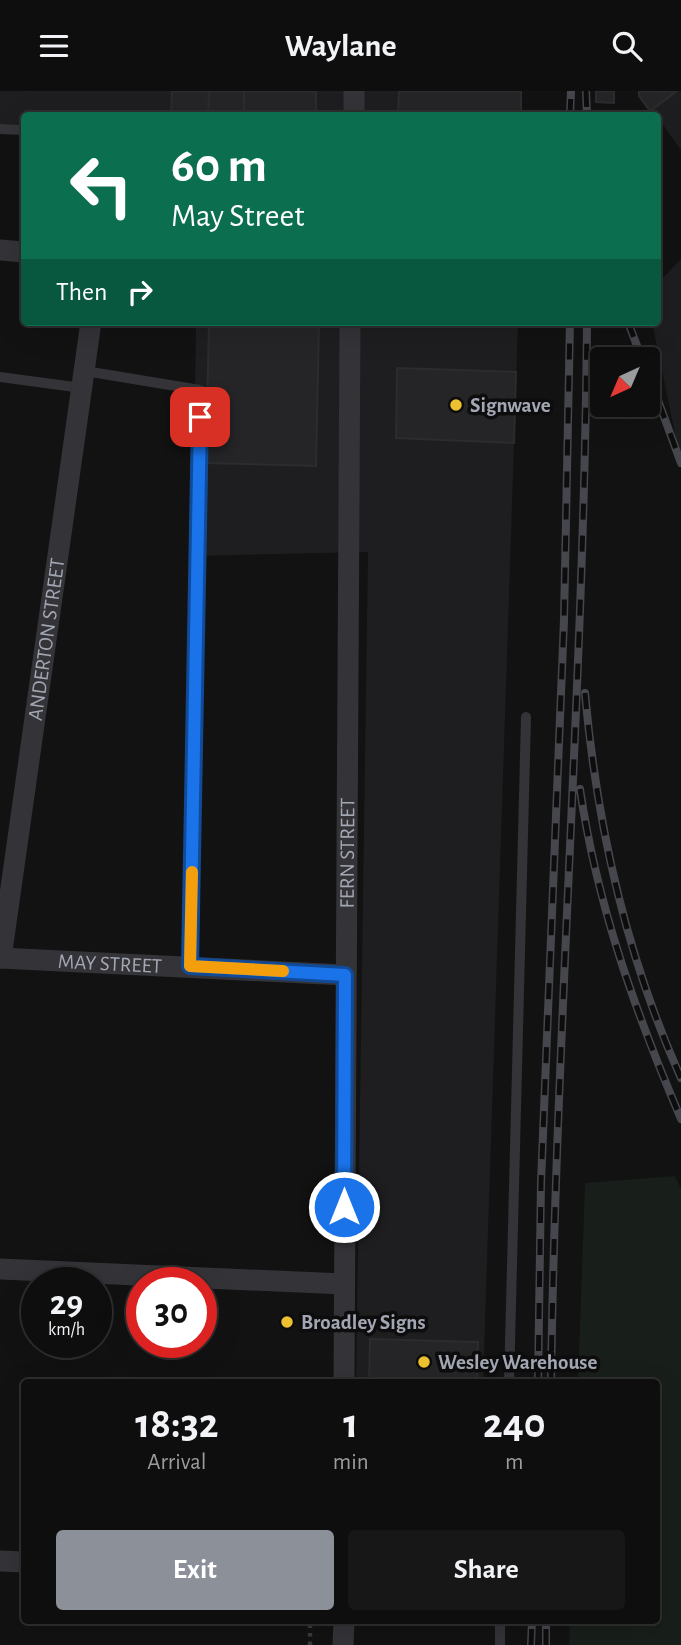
<!DOCTYPE html>
<html lang="en">
<head>
<meta charset="utf-8">
<style>
  :root { --surface:#0e0e0e; --page:#171717; --text:#f1f3f6; --muted:#9b9c9e; --line:#2e2e2e; --accent:#8c9099 }
  body { margin:0; font-family:"Alegreya Sans",sans-serif; background:var(--page); color:var(--text); height:100vh; display:flex; flex-direction:column; font-size:26px; white-space:nowrap }
  * { box-sizing:border-box; margin:0 }
  p { font-size:23px; color:var(--muted) }
  .icon { flex:none; width:38px; height:38px; fill:none; stroke:currentColor; stroke-width:2; stroke-linecap:round; stroke-linejoin:round }
  .map { position:relative; flex:1; overflow:hidden }
  .details { position:absolute; left:21px; top:1288px; width:639px; height:245px; display:flex; flex-direction:column; background:var(--surface); border-radius:7px; box-shadow:0 7px 28px #0002,0 0 0 2px var(--line) }
  .details>* { flex:none }
  .top-card { position:absolute; left:21px; top:21px; width:640px; height:214px; border-radius:7px; box-shadow:0 7px 28px #0002,0 0 0 2px var(--line); background:#0b6e4f; color:#fff; overflow:hidden }
  .needle { width:46px; rotate:224deg }
  .tools { position:absolute; left:590px; top:256px; display:grid; gap:14px }
  .tools a { display:grid; place-items:center; width:70px; height:70px; border-radius:7px; background:var(--surface); box-shadow:0 7px 28px #0002,0 0 0 2px var(--line); font-size:35px }
  .speed { position:absolute; left:21px; top:1176px; display:flex; gap:14px; font-size:35px; font-weight:700; text-align:center }
  .speed>* { display:grid; place-content:center; width:91px; height:91px; border-radius:50%; background:var(--surface); box-shadow:0 7px 28px #0002,0 0 0 2px var(--line); line-height:1 }
  .speed small { font-size:18px; font-weight:400 }
  .speed .limit { border:10px solid #d22; background:#fff; color:#111 }
  .pin { position:absolute; display:grid; place-items:center; width:60px; height:60px; color:#fff; margin:-30px; border-radius:14px; box-shadow:0 4px 10px #0006 }
  .me { position:absolute; width:77px; margin:-38px; rotate:0deg; stroke-linejoin:round; filter:drop-shadow(0 0 5px #0008) }
  .turn { display:flex; align-items:center; gap:24px; height:147px; padding:0 35px; font-size:32px }
  .turn .icon { width:91px; height:91px; stroke-width:2.5 }
  .turn b { display:block; font-size:49px; line-height:60px }
  .then { display:flex; align-items:center; height:66px; padding:0 35px; background:#0003; gap:14px; font-size:26px }
  .eta { display:flex; justify-content:space-evenly; align-items:center; height:119px; text-align:center }
  .eta b { font-size:42px; font-weight:700; line-height:49px }
  .primary-button { display:flex; gap:14px; margin-top:auto; padding:14px 35px }
  .primary-button a { flex:1; height:80px; border-radius:7px; background:var(--accent); color:#fff; font-size:28px; font-weight:700; line-height:80px; text-align:center }
  .primary-button a+a { background:var(--page); color:var(--text) }
  header { display:flex; justify-content:space-between; align-items:center; height:91px; padding:0 35px; background:var(--surface); font-size:32px; font-weight:700 }
  .map>svg:first-child { display:block }
  .built { fill:#1e1e20 }
  .green { fill:#181e19 }
  .building { fill:#252527; stroke:#2c2c2f; stroke-width:2 }
  .lines { fill:none; stroke-linecap:round; stroke-linejoin:round }
  .path { stroke:#393a3f; stroke-width:4.5; stroke-dasharray:3.5 5; stroke-linecap:butt }
  .service { stroke:#333338; stroke-width:10 }
  .minor { stroke:#333338; stroke-width:21 }
  .rail-casing { stroke:#46474d; stroke-width:8 }
  .rail { stroke:#0d0d0e; stroke-width:5; stroke-dasharray:16; stroke-linecap:butt }
  .route-casing { stroke:#114b97; stroke-width:18 }
  .route { stroke:#1a73e8; stroke-width:12 }
  .slow { stroke:#f59e0b; stroke-width:12 }
  .poi-dot { fill:#edc02f; stroke:#0d0d0e; stroke-width:2.5 }
  .labels { text-anchor:middle; dominant-baseline:central; stroke-width:7; stroke-linejoin:round; paint-order:stroke }
  .poi-label { font-size:21px; font-weight:bold; fill:#a3a7b3; stroke:#0d0d0e; text-anchor:start }
  .street-label { font-size:21px; fill:#a3a7b3; stroke:#0d0d0e }
</style>
</head>
<body>
<header><svg class="icon" aria-label="menu" viewBox="0 0 24 24"><path d="M4 6h16M4 12h16M4 18h16"/></svg>Waylane<svg class="icon" aria-label="search" viewBox="0 0 24 24"><circle cx="10" cy="10" r="6"/><path d="M15 15l6 6"/></svg></header>
<div class="map">
<svg width="681" height="1554" viewBox="0 0 681 1554">
  <rect width="100%" height="100%" fill="#121213"/>
  <path class="built" d="M0,0H521V24H24V34L0,33Z
    M642,0H681V59L643,6Z
    M681,168V372L652,231H658V192Z
    M196,231H518L483,1291H356L368,461L193,465Z"/>
  <path class="green" d="M675,1085L681,1098V1554H569L570,1530H656V1292L578,1291L585,1092Z"/>
  <path class="building" d="M172,0H209L208,24H171Z
    M209,0H244V24H208Z
    M244,0H316V24H244Z
    M399,0H521V24H398Z
    M596,0H614V12L596,11Z
    M639,0H677L650,20L639,5Z
    M209,231H319L316,375L206,372Z
    M397,277L516,281L514,352L396,347Z
    M370,1248L478,1251L477,1292H369Z"/>
  <g class="lines">
    <path class="path" d="M310,1554V1530"/>
    <path class="service" d="M0,38L24,39
      M85,280L200,299L190,875
      M0,286L82,297
      M509,1292L526,626
      M500,1530V1554"/>
    <g class="minor">
      <path d="M354,24V0"/>
      <path d="M0,159L24,161"/>
      <path id="s1" d="M0,867L345,884"/>
      <path id="s2" d="M1,867L91,231"/>
      <path d="M0,1178L344,1193"/>
      <path id="s3" d="M344,1292L350,231"/>
      <path d="M0,1470L24,1471"/>
      <path d="M343,1554L344,1530"/>
    </g>
    <defs>
      <path id="rail" d="M586,0L587,24
        M570,24L571,0
        M628,231L642,268
        M648,282L681,372
        M585,602C597,735 626,865 681,987
        M580,698C597,814 635,920 681,1028
        M538,1292L541,1092L564,529L570,231
        M551,1292C556,938 584,585 587,231
        M531,1554L532,1530
        M546,1554V1530"/>
    </defs>
    <use href="#rail" class="rail-casing"/>
    <use href="#rail" class="rail"/>
  </g>
  <g class="lines">
    <defs>
      <path id="route" d="M200,326L190,875L345,884L344,1116"/>
    </defs>
    <use href="#route" class="route-casing"/>
    <use href="#route" class="route"/>
    <path class="slow" d="M192,781L190,875L283,880"/>
  </g>
  <g class="poi-dot">
    <circle cx="456" cy="314" r="7"/>
    <circle cx="287" cy="1231" r="7"/>
    <circle cx="424" cy="1271" r="7"/>
  </g>
  <g class="labels">
    <g class="poi-label">
      <text x="470" y="314">Signwave</text>
      <text x="301" y="1231">Broadley Signs</text>
      <text x="438" y="1271">Wesley Warehouse</text>
    </g>
    <g class="street-label">
      <text stroke="none"><textPath href="#s2" startOffset="322">ANDERTON STREET</textPath></text>
      <text stroke="none"><textPath href="#s3" startOffset="530">FERN STREET</textPath></text>
      <text stroke="none"><textPath href="#s1" startOffset="110">MAY STREET</textPath></text>
    </g>
  </g>
</svg>
<div class="tools">
<a><svg class="needle" viewBox="-14 -14 28 28"><path d="M0-13l5 13h-10z" fill="#e53935"/><path d="M0 13l5-13h-10z" fill="#9b9c9e"/></svg></a>
</div>
<div class="speed"><div>29<small>km/h</small></div><div class="limit">30</div></div>
<div class="pin" style="left:200px;top:326px;background:#d93025"><svg class="icon" aria-label="arrive" viewBox="0 0 24 24"><path d="M6 21V4h12l-3 4 3 4H6"/></svg></div>
<svg class="me" style="left:344px;top:1116px" viewBox="-20 -20 40 40"><circle r="17" fill="#1a73e8" stroke="#fff" stroke-width="3"/><path d="M0-11L8 9 0 5-8 9z" fill="#fff"/></svg>
<div class="top-card">
<div class="turn"><svg class="icon" aria-label="left" viewBox="0 0 24 24"><path d="M17 20v-9H6M10 6l-5 5 5 5"/></svg><div><b>60 m</b>May Street</div></div>
<div class="then">Then<svg class="icon" aria-label="right" viewBox="0 0 24 24"><path d="M7 20v-9h11M14 6l5 5-5 5"/></svg></div>
</div>
<section class="details">
<div class="eta">
<div><b>18:32</b><p>Arrival</p></div>
<div><b>1</b><p>min</p></div>
<div><b>240</b><p>m</p></div>
</div>
<div class="primary-button"><a>Exit</a><a>Share</a></div>
</section>
</div>
</body>
</html>
